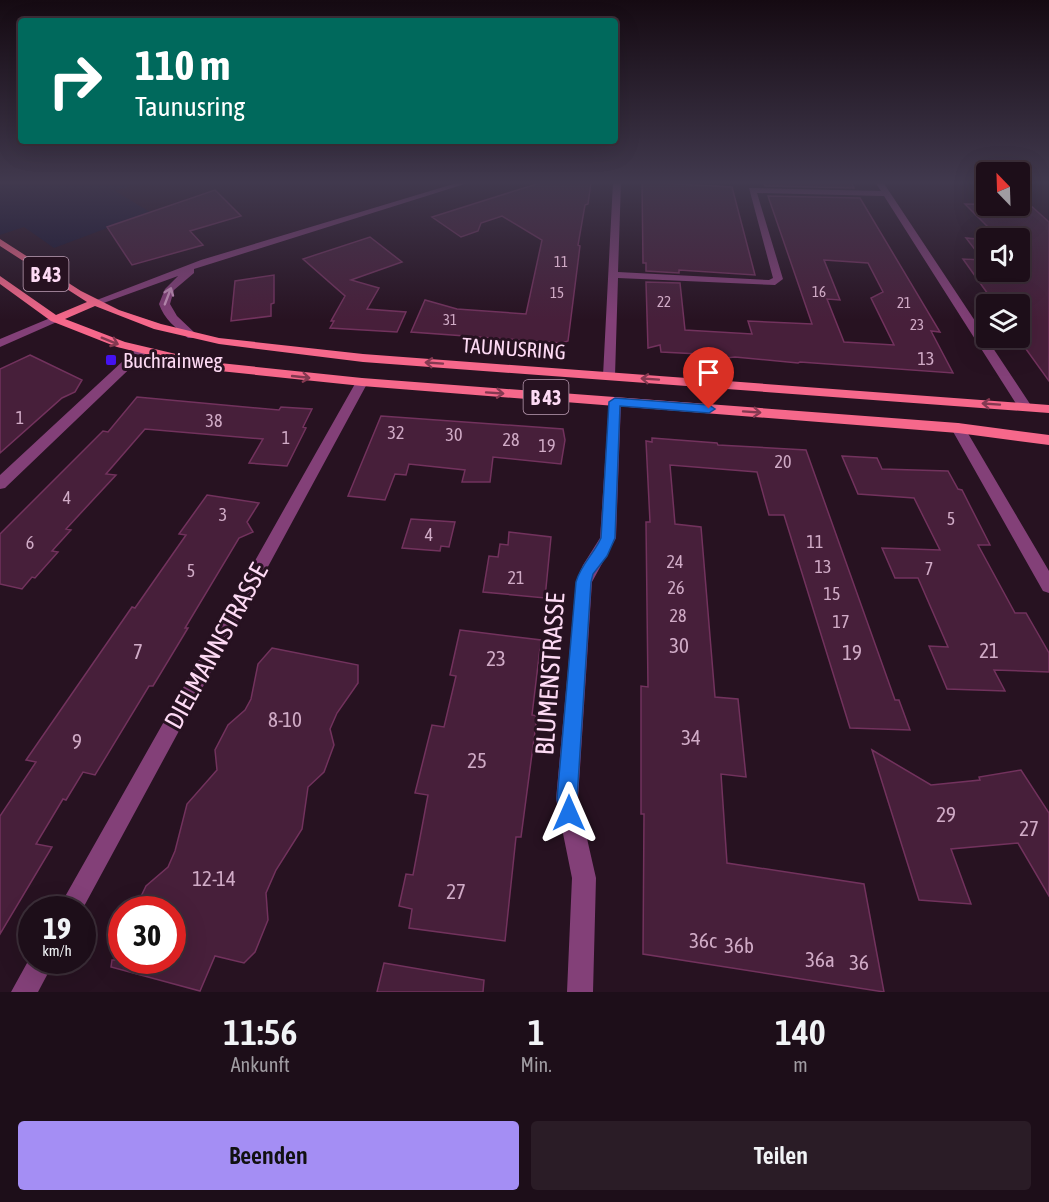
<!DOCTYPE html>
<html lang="de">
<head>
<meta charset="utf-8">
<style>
  :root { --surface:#1d0e19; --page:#2a1c26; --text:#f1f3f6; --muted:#a09ca2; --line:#3b2e38; --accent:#a48ef4 }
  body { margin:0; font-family:"Asap Condensed",sans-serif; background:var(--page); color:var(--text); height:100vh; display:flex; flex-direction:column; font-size:22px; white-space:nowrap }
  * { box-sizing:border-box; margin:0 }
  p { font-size:20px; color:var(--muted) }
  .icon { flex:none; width:33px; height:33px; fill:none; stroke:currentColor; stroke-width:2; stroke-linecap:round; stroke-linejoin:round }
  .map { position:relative; height:992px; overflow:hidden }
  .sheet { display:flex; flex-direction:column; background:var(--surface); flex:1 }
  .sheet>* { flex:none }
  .guide { position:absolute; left:18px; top:18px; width:600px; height:126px; border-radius:6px; box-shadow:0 6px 24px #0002,0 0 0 2px var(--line); background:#00695c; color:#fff; overflow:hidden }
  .needle { width:39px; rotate:337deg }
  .fabs { position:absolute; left:976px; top:162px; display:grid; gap:12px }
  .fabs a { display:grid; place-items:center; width:54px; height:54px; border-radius:6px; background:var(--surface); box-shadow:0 6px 24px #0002,0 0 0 2px var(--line); font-size:30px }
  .speed { position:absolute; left:18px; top:896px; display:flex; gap:12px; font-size:30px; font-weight:700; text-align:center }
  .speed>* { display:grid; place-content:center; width:78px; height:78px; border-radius:50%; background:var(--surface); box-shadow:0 6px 24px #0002,0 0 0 2px var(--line); line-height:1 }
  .speed small { font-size:15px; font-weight:400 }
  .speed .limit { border:9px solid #d22; background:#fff; color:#111 }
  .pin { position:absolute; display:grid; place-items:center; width:51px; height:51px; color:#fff; margin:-62px -26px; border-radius:50% 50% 50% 0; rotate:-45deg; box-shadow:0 0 6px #0007 }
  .pin .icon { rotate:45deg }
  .me { position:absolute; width:66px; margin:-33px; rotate:0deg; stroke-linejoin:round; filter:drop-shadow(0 0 4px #0008) }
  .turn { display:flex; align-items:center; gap:21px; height:126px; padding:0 18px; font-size:27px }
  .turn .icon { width:78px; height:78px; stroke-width:2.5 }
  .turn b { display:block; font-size:42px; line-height:51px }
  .eta { display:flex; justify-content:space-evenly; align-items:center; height:102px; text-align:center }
  .eta b { font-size:36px; font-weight:600; line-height:42px }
  .cta { display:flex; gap:12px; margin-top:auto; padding:12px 18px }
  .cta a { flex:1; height:69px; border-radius:6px; background:var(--accent); color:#111; font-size:24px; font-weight:600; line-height:69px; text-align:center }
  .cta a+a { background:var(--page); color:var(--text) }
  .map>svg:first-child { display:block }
  .green { fill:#181531 }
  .building { fill:#471f3a; stroke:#72325d; stroke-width:1.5; fill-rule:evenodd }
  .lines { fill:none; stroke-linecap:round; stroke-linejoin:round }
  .minor { fill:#834078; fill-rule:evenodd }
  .major { fill:#f6688b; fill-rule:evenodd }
  .oneway { stroke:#c08db6 }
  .oneway2 { stroke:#843951 }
  .route { fill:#1a73e8; stroke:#114b97; stroke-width:1.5 }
  .poi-dot { fill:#4512f1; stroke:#271221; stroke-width:2 }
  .labels { text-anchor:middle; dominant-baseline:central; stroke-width:6; stroke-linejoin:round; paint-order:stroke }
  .far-number-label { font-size:15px; fill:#d0abc6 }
  .number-label { font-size:18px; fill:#d0abc6 }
  .shield { fill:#271221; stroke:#bd9eb5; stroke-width:1.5 }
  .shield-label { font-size:20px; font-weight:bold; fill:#fddaf4 }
  .street-label { font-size:21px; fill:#fddaf4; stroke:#271221 }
  .poi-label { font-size:21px; fill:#fddaf4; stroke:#271221; text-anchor:start }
  .near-number-label { font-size:21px; fill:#d0abc6 }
  .near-street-label { font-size:26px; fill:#fddaf4; stroke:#271221 }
</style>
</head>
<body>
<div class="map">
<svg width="1049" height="992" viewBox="0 0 1049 992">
  <rect width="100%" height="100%" fill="#271221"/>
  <path class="green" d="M0,182H142L115,191L150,212L54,248L24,227L0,235Z"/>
  <path class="building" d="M543,182H591L588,204L585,205L578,245L580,246L568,341L562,343L411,332L425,300L457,309L526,314L542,240L502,216L481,223L478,231L461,237L432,217Z
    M642,182L732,187L755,275L679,270V273L646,271V263H643Z
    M763,182H851L854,188L765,186Z
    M215,190L241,216L190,231L203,245L132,265L107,227Z
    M768,196L860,198L940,332L931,331L953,373L800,362L798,363L735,357L726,358L719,355L661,352L660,345L648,348L646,282L680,283L685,330L752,334L748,321L812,324ZM824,260L868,263L883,292L871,298L894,345L844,342L827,299L840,300Z
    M965,204L1030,205L1049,222V381L1018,338L1020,304H995L963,259L983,260L966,238L987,240V272H1020V238H999Z
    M370,237L402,262L351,280L379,288L367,309L406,312L397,332L330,328L334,321H331L345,296L303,259Z
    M274,275V303L271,304V316L231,321L235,281Z
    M30,355L82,380L75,392L62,398L0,453V369Z
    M137,397L279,410L281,407L312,409L303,427L306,428L287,466L249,463L263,439L145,429L106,474L116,475L66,529L71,530L52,551L58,552L35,578L32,577L22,589L0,584V534L103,431L108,432Z
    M381,416L563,429L565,440L561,464L493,457L490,482H462L465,470L409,464L406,475L395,474L385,500L348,496Z
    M652,438L717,443L718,445L806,450L895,700H899L910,730L850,728L784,515H769L757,472L670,465L675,524L701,527L715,697L738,699L746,777L721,774L727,863L864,884L884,992L643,954L644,814H641V686L648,687L646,522H650L646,441L652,442Z
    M842,456L877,458L882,469L948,471L958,489L962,490L990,545H978L1015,613H1026L1049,653V672L994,670L1005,691L947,689L929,646L948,647L918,578H895L882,548L940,550L914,498L858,494Z
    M207,495L259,503L247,522L253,532L239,538L185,628H188L153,686H149L95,775L83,772L66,800L63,799L36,844L52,847L0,934V816L36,762L26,760L132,607L135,608L186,535L179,534Z
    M411,519L455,522L449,547L441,546L440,551L402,548Z
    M509,532L551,537L545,598L483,592L489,556L498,557L500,544L508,545Z
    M460,630L541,640L532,715L537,716L521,837H516L505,941L409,928L412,909L399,906L406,874L413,875L428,795L415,793L432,725L444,727L456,676L450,675Z
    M272,648L358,665V683L337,713L330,729L334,745L324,772L308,787L302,829L276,870L266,893L268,920L255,952L244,963L215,956L200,991L111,967L112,960H172V909H135L146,886L168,867L175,851L187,804L217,770L215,750L228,725L245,710L251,699L258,664Z
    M872,750L931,785L980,780L979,777L1021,770L1049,813V896L1018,843L951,849L971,904L919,900Z
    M384,963L484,980L483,992H377Z"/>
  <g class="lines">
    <path class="minor" d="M460,182H471L194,269V273L174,290L170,304L177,316L196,334V338H188C176,328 164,319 159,304L165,289L178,276L98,305L94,306L89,303L201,260Z
      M613,182H621L618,272L769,280L773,278L749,188L881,191L875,182H883L1032,407L1030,410H1020L884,196L757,193L783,279L775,285L618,278L615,376L609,380L605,379L603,376Z
      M55,316L59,317V321L0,347V339Z
      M141,347L147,351L145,354L5,488L0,489V475L137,348Z
      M362,378L368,382L82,910L58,909L356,382Z
      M615,398L621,402L616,538L592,582L578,799L596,878L593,992H567L572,878L556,799L576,582L583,565L600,538L609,402Z
      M958,423L963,425L1049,571V593L1043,591L951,428Z
      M32,954V960H55L38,992H11Z"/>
    <path class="major" d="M0,239L81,291L119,310L161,324L219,338L363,354L1049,405V413L363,362L219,344L154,329L95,306L65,319L125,342L210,362L362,378L958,423L1049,435V445L958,433L362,386L210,370L117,347L51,321L0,284V276L56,315L87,302L0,246Z"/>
  </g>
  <defs><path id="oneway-shaft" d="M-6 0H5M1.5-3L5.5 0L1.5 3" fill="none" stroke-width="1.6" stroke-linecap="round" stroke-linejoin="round" transform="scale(1.5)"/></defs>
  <use class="oneway" href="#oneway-shaft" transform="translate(168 296) rotate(-69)"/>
  <g class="oneway2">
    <use href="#oneway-shaft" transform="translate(110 341) rotate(22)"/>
    <use href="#oneway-shaft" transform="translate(434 363) rotate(-176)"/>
    <use href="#oneway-shaft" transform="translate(301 377) rotate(6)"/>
    <use href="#oneway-shaft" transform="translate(650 379) rotate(-176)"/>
    <use href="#oneway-shaft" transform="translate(495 393) rotate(4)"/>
    <use href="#oneway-shaft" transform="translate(991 404) rotate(-176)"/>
    <use href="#oneway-shaft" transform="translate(752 412) rotate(4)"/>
  </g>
  <linearGradient id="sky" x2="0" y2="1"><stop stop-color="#150a12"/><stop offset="0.57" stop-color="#41394e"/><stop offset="1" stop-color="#41394e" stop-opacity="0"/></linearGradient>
  <rect width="1049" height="320" fill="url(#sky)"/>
  <path class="route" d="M615,398L709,405L715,409L709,413L620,406L615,538L607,556L593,574L591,582L577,799L579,813L576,820L569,823L562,820L557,799L576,582C581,564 594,554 601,538L609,402Z"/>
  <rect class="poi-dot" x="105" y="354" width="12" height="12" rx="3"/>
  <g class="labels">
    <g class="far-number-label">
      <text x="561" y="261">11</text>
      <text x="819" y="291">16</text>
      <text x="557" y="292">15</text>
      <text x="664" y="301">22</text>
      <text x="904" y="302">21</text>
      <text x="450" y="319">31</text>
      <text x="917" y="324">23</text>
    </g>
    <g class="number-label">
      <text x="926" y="358">13</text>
      <text x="20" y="417">1</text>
      <text x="214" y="420">38</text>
      <text x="396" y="432">32</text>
      <text x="454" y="434">30</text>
      <text x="286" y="437">1</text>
      <text x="511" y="439">28</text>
      <text x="547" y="445">19</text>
      <text x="783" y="461">20</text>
      <text x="67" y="497">4</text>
      <text x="223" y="514">3</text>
      <text x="951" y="518">5</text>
      <text x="429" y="534">4</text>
      <text x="815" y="541">11</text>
      <text x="30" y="542">6</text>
      <text x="675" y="561">24</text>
      <text x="823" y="566">13</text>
      <text x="929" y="568">7</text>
      <text x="191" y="570">5</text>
      <text x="516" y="577">21</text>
      <text x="676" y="587">26</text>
      <text x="832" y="593">15</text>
      <text x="678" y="615">28</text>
      <text x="841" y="621">17</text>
    </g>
    <g class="shield">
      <rect x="23.5" y="257" width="45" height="34" rx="4.5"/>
      <rect x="523.5" y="380" width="45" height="34" rx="4.5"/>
    </g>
    <g class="shield-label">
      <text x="46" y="274">B 43</text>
      <text x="546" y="397">B 43</text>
    </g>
    <g class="street-label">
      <text transform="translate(514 348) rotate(4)">TAUNUSRING</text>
    </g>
    <g class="poi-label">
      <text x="123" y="360">Buchrainweg</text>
    </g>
    <g class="near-number-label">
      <text x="679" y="645">30</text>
      <text x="989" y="650">21</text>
      <text x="138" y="651">7</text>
      <text x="852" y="652">19</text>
      <text x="496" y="658">23</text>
      <text x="285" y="719">8-10</text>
      <text x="691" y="737">34</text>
      <text x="77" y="741">9</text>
      <text x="477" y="760">25</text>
      <text x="946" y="814">29</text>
      <text x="1029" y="828">27</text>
      <text x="214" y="878">12-14</text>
      <text x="456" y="891">27</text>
      <text x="703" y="940">36c</text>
      <text x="739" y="945">36b</text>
      <text x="820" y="959">36a</text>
      <text x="859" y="962">36</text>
    </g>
    <g class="near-street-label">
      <text transform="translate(216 646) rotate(-61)">DIELMANNSTRASSE</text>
      <text transform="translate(550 674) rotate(-86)">BLUMENSTRASSE</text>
    </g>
  </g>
</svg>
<div class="fabs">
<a><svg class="needle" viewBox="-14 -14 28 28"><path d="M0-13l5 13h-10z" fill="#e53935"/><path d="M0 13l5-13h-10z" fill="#a09ca2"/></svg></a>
<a><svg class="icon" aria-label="sound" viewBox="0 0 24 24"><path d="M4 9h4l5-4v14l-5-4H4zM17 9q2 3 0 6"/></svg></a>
<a><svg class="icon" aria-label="layers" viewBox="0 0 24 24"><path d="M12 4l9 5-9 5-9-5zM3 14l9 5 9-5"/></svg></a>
</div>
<div class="speed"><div>19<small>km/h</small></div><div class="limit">30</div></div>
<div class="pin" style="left:709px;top:409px;background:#d93025"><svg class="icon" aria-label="arrive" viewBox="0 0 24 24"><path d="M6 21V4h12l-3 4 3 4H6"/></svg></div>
<svg class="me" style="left:569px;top:813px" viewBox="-20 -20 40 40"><path d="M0-17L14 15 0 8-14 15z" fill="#1a73e8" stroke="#fff" stroke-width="4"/></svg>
<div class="guide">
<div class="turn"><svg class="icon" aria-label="right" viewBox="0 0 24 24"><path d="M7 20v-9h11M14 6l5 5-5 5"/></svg><div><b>110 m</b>Taunusring</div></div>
</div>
</div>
<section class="sheet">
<div class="eta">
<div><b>11:56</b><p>Ankunft</p></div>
<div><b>1</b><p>Min.</p></div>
<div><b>140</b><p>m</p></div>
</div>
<div class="cta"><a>Beenden</a><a>Teilen</a></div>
</section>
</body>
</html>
